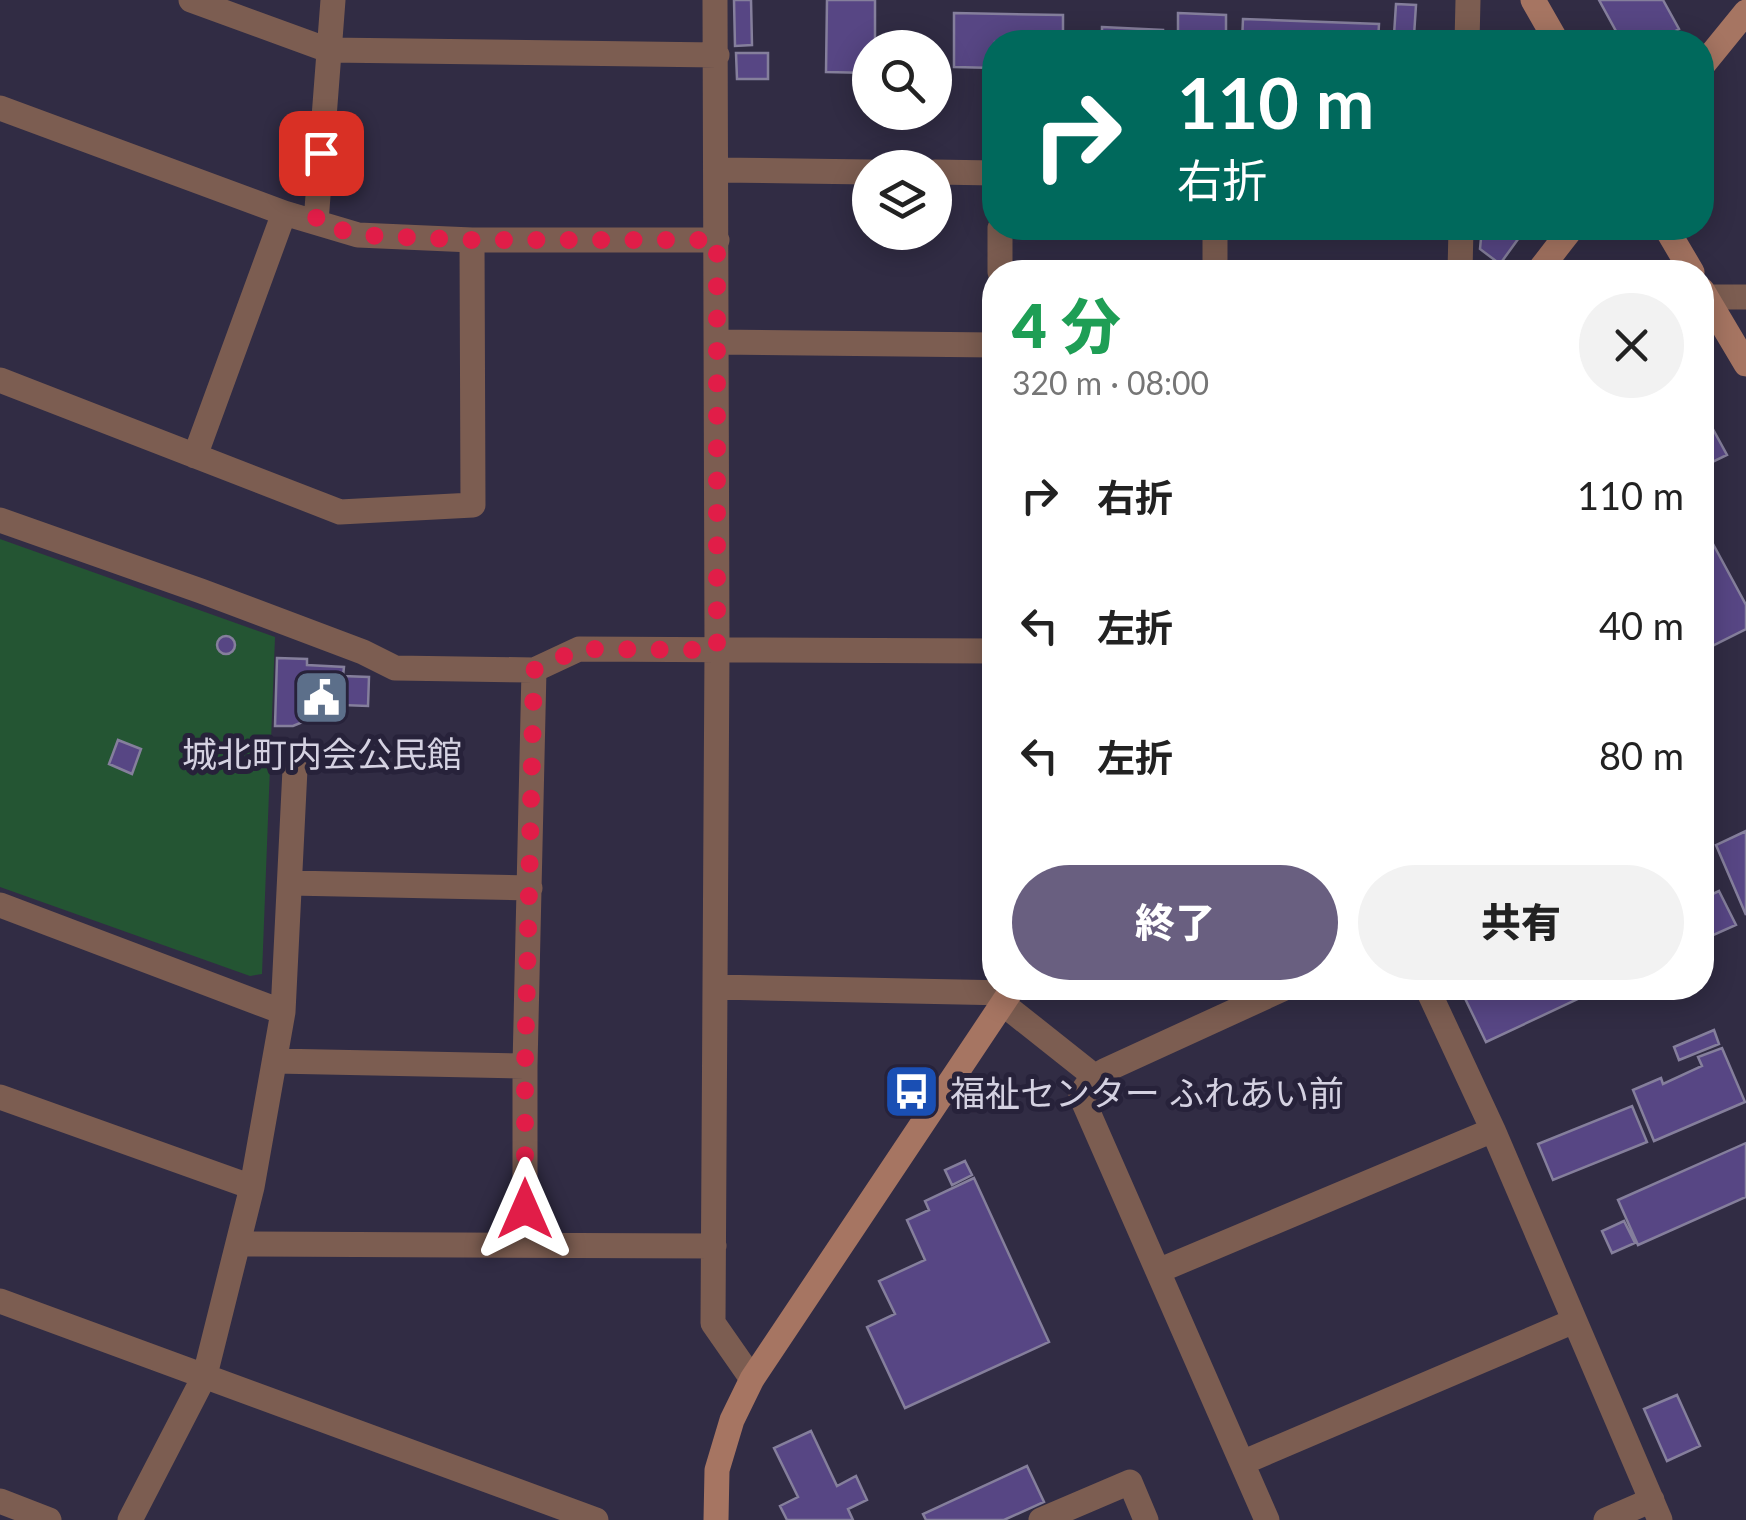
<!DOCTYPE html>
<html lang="ja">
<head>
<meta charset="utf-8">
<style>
  :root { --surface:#fff; --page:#f2f2f2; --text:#222; --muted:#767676; --accent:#695f80 }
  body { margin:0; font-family:Lato,"Noto Sans JP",sans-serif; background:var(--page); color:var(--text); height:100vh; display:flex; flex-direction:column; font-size:38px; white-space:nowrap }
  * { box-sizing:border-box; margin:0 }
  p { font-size:32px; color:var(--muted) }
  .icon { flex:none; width:55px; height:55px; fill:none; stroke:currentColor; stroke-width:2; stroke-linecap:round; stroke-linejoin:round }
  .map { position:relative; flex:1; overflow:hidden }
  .sheet { position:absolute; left:982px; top:260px; width:732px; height:740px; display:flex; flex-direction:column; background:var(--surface); border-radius:40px; box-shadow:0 5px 25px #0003 }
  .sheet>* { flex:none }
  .hud { position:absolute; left:982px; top:30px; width:732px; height:210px; border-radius:40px; box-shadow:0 5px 25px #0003; background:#00695c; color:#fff; overflow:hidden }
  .controls { position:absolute; left:852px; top:30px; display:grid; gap:20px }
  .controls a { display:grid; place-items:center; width:100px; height:100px; border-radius:50%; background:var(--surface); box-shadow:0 5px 25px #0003; font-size:50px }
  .pin { position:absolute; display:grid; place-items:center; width:85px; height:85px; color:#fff; margin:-42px; border-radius:20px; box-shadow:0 5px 15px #0006 }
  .me { position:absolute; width:110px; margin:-55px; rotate:0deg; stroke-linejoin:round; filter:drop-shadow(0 0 8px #0008) }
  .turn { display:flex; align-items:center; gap:35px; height:210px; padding:0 30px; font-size:45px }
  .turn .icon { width:130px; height:130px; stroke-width:2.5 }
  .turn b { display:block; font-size:70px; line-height:85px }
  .round { display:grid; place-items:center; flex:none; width:105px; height:105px; border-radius:52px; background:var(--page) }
  .summary { display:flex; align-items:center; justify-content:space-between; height:170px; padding:0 30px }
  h1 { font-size:60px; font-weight:800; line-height:75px; color:#1e9e55 }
  .action { display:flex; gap:20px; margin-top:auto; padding:20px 30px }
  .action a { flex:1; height:115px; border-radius:60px; background:var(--accent); color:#fff; font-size:40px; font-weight:800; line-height:115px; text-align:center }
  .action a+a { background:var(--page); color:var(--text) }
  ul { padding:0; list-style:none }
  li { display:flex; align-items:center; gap:30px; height:130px; padding:0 30px }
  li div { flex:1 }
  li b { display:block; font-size:38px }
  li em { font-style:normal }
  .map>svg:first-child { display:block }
  .green { fill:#245533 }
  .building { fill:#574684; stroke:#857f9c; stroke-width:2.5 }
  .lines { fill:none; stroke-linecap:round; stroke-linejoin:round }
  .street { stroke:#7c5d51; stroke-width:25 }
  .secondary { stroke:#a67562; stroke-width:25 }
  .route { stroke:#e11d48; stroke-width:18; stroke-dasharray:0 32.4 }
  .labels { text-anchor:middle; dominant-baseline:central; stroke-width:10; stroke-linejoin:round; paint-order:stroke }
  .poi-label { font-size:35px; fill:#d4d1e1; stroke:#27223a }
</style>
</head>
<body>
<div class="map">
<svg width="1746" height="1520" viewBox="0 0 1746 1520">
  <rect width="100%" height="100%" fill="#312c44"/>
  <path class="green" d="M0,539L275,637L262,974L250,976L0,887Z"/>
  <path class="building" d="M734,0H751L752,45L735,46Z
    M827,0H875V48H870V73L826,72Z
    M1599,0H1663L1679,29L1655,42H1622Z
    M1396,4L1416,5L1414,36L1394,35Z
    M954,13L1063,15V42H995V68L954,67Z
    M1178,13L1226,15V42H1178Z
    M1243,19L1379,24L1378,42H1242Z
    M1102,27L1163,30L1162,42H1102Z
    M736,53H768V79H737Z
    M1482,228H1526L1500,264L1480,249Z
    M1702,409L1727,455L1702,467Z
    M1706,531L1746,605V629L1710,647L1702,633V533Z
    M217 645a9 9 0 1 1 18 0a9 9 0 1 1-18 0Z
    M277,658L307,659V665L344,667L343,676L369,677L368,706L342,705V713L316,712L315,717L293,726H275Z
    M118,740L141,749L132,774L109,764Z
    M1746,831V915L1716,845Z
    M1719,891L1736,925L1702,940V899Z
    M1460,988H1575L1580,998L1486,1042Z
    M1714,1030L1719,1044L1679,1060L1674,1047Z
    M1722,1048L1745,1102L1654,1141L1633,1090L1661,1078L1663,1084L1702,1066L1698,1057Z
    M1632,1106L1647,1142L1553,1180L1538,1144Z
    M1746,1143V1197L1638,1245L1618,1200Z
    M965,1161L972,1175L952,1185L945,1170Z
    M974,1178L1049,1342L905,1408L867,1327L895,1314L879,1281L925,1260L907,1220L929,1210L925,1201Z
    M1624,1221L1635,1243L1612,1253L1602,1231Z
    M1677,1395L1700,1446L1667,1461L1644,1409Z
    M811,1431L837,1486L856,1476L867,1500L848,1509L853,1520H787L780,1506L798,1497L774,1448Z
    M1027,1466L1044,1502L1004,1520H926L923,1514Z"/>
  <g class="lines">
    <path class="street" d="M191,0L328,50L717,55
      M715,0L717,650L713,1323L752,1379
      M1467,42L1468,0
      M0,108L284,213L358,235L472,240H717
      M716,170L870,172
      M935,172L995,173
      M316,222L333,0
      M1000,272V228
      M1215,272V228
      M1460,272L1461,228
      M1707,297H1746
      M716,342L995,345
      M0,380L340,512L473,505L472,240
      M195,456L284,213
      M0,520L201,591L363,652L395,668L534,670L579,649L995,651
      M290,883L530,888
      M0,905L283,1012
      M715,987L1009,993
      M1427,988L1493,1130L1660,1520
      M1002,1003L1094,1076
      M275,1061L525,1066
      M0,1097L252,1187
      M239,1244L714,1246
      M525,1245V1066L534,670
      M1158,1271L1493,1130
      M0,1301L596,1520
      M1242,1463L1574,1321
      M0,1501L49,1520
      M130,1520L205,1375L252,1187L283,1012L295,769
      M1041,1520L1130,1482L1146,1520
      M1267,1520L1081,1096C1086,1083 1093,1077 1106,1070L1285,988
      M1606,1520L1652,1500"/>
    <path class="secondary" d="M1533,0L1557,42
      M1702,66L1746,12
      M1666,228L1692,272
      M1538,272L1572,228
      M1702,290L1746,364
      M716,1520L717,1470L732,1420L752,1379L1013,988"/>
  </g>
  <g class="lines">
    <path class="route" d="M321,153L316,222L358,235L472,240H717V650L579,649L534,670L525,1066V1209"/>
  </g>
  <defs>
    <symbol id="civic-square" viewBox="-11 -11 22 22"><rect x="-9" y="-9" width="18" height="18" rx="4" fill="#5c6f8a" stroke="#27223a"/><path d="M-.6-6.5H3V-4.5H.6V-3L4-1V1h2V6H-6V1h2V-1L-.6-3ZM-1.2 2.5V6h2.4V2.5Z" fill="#fff"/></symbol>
    <symbol id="bus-square" viewBox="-11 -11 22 22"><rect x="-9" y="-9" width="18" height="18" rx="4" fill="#1a4fb4" stroke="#27223a"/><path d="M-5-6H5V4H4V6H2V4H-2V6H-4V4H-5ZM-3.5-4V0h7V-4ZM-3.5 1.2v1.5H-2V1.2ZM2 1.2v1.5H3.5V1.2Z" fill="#fff"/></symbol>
  </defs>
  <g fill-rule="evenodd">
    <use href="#civic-square" x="290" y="666" width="63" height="63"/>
    <use href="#bus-square" x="880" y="1060" width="63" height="63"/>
  </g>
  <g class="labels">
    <g class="poi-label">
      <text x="322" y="753">城北町内会公民館</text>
      <text x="950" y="1092" text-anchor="start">福祉センター ふれあい前</text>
    </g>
  </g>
</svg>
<div class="controls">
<a><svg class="icon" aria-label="search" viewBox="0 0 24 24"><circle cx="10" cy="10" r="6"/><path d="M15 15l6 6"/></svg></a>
<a><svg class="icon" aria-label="layers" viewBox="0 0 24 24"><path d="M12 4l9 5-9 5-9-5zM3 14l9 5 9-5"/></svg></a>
</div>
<div class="pin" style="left:321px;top:153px;background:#d93025"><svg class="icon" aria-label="arrive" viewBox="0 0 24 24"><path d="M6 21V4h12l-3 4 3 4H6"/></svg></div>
<svg class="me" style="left:525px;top:1209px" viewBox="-20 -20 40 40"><path d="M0-17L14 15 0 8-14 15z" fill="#e11d48" stroke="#fff" stroke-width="4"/></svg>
<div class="hud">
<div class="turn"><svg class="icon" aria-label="right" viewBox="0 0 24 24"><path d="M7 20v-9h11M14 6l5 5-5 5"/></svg><div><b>110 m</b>右折</div></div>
</div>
<section class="sheet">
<div class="summary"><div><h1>4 分</h1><p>320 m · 08:00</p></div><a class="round"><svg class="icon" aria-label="close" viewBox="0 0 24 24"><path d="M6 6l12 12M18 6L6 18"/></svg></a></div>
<ul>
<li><svg class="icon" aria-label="right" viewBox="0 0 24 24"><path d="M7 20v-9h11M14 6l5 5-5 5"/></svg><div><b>右折</b></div><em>110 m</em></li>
<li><svg class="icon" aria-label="left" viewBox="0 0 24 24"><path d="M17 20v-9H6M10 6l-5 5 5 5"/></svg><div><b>左折</b></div><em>40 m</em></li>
<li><svg class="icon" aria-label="left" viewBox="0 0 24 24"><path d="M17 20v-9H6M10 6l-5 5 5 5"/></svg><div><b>左折</b></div><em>80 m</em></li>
</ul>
<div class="action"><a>終了</a><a>共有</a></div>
</section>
</div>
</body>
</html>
